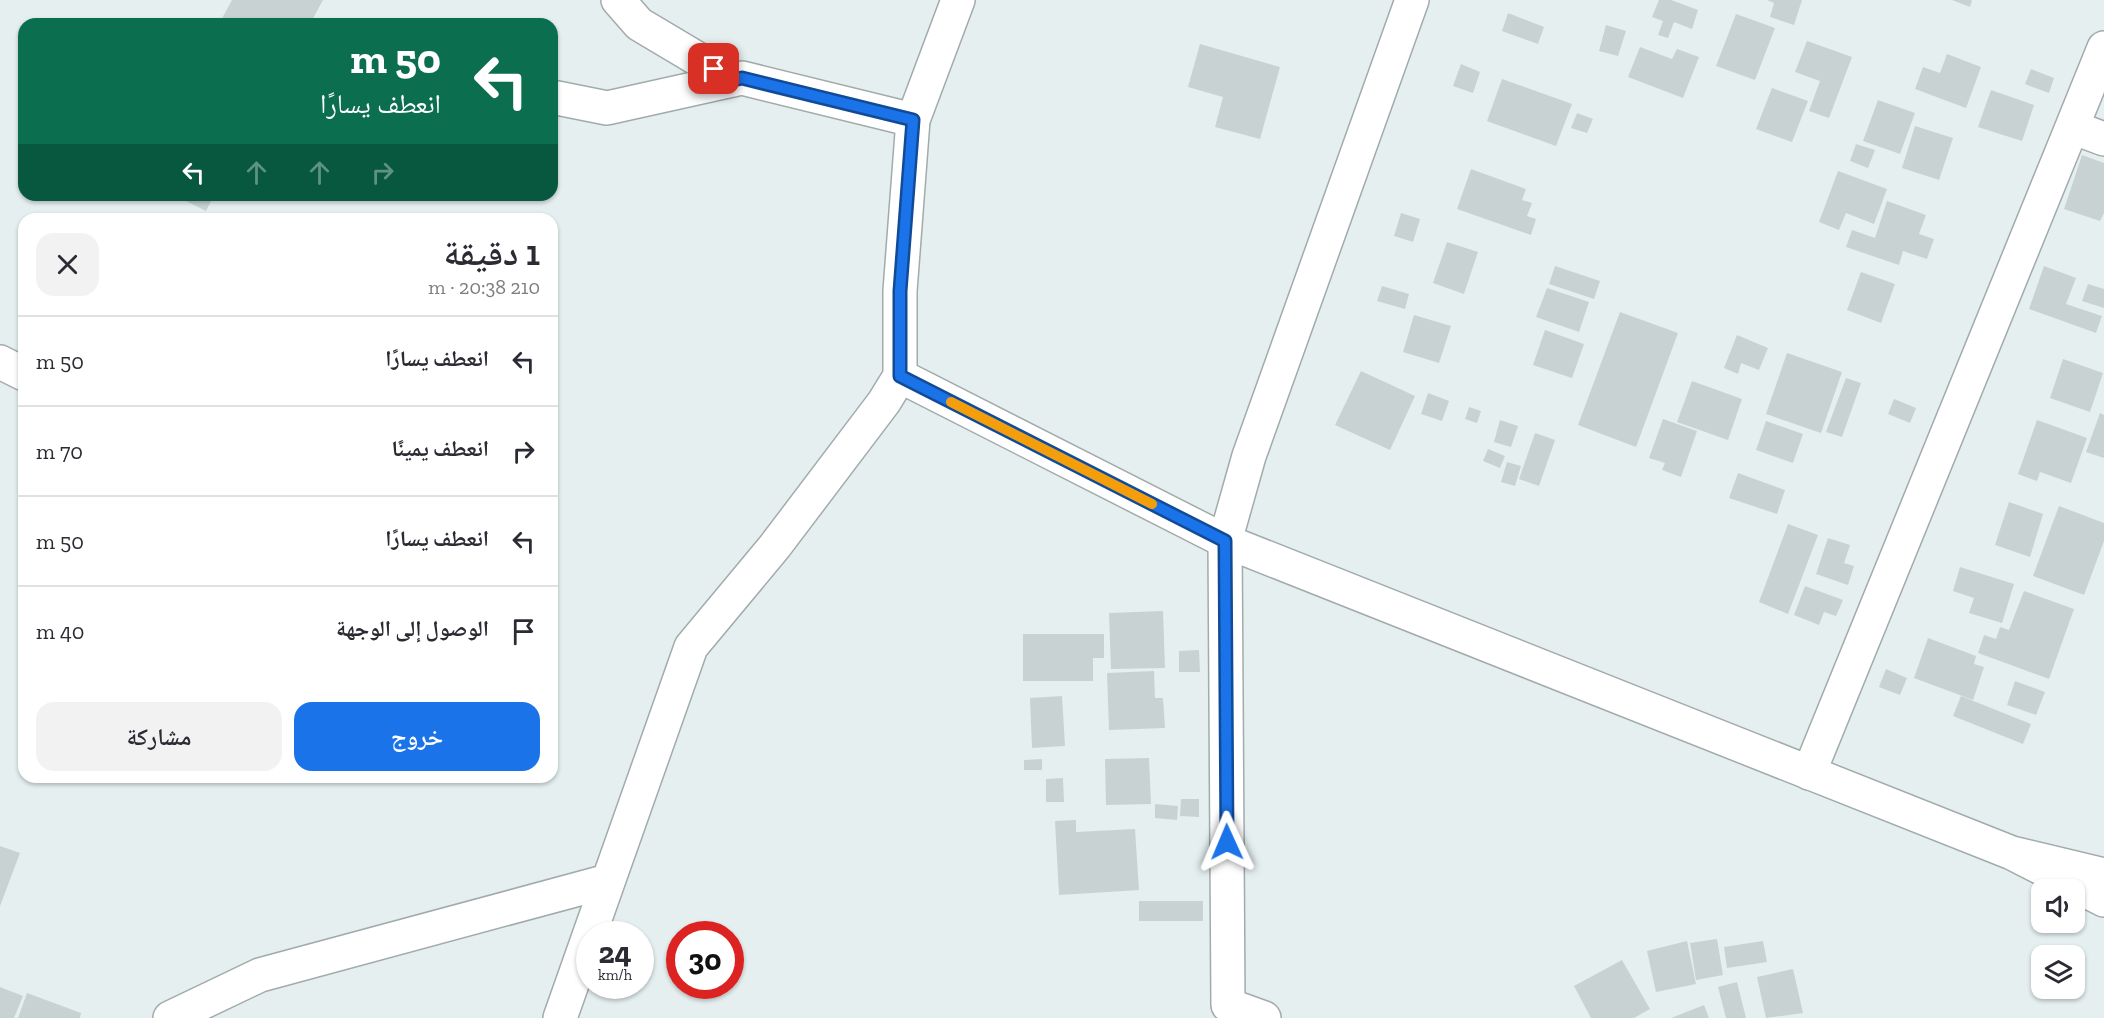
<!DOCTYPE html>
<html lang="ar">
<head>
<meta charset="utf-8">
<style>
  :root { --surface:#fff; --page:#f2f2f3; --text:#2b2b33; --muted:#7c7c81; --line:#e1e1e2; --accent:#1a73e8 }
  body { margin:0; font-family:"Zilla Slab","Noto Naskh Arabic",serif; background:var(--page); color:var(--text); direction:rtl; height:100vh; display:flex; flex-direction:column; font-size:22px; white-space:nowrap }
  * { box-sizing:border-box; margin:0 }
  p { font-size:20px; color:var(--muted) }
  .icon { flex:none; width:33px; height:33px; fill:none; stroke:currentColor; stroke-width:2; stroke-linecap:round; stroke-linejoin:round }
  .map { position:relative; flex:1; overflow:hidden; direction:ltr }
  .sheet { position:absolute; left:18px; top:213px; width:540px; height:570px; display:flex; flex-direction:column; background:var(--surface); border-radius:18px; box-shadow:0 2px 4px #0004; direction:rtl }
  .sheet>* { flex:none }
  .guide { position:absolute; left:18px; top:18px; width:540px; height:183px; border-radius:18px; box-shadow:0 2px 4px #0004; direction:rtl; background:#0b6e4f; color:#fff; overflow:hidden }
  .fabs { position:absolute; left:2031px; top:879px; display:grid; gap:12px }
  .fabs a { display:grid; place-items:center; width:54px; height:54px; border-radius:12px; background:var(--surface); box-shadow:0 2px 4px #0004; font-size:30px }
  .speed { position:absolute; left:576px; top:921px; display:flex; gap:12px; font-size:30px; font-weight:700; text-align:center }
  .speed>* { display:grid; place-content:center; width:78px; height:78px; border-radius:50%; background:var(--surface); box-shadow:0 2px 4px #0004; line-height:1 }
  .speed small { font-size:15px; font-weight:400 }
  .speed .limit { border:9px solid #d22; background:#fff; color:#111 }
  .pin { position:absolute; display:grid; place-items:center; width:51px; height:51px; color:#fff; margin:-26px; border-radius:12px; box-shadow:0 3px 9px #0006 }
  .me { position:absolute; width:66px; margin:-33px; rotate:359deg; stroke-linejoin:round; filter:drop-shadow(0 0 4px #0008) }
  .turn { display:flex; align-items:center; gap:21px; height:126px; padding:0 18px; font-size:27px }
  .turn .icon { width:78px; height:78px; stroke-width:2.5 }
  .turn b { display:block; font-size:42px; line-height:51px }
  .lanes { display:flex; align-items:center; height:57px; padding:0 18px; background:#0003; justify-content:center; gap:30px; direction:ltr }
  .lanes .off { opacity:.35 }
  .round { display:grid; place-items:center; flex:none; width:63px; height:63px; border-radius:18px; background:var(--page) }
  .head { display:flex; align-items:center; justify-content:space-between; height:102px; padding:0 18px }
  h1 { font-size:36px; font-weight:600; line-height:45px }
  .primary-button { display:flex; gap:12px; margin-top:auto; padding:12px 18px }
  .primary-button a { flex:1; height:69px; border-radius:18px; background:var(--accent); color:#fff; font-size:24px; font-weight:600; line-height:69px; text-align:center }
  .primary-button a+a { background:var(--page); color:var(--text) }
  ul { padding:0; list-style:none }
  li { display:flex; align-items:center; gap:18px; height:90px; padding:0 18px; border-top:2px solid var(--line) }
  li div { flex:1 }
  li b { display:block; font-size:22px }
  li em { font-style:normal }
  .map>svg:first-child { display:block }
  .building { fill:#c8d2d3 }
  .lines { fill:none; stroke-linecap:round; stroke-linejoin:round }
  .street-casing { stroke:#a2abac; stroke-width:36 }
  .secondary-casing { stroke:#a2abac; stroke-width:36 }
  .street { stroke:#fff; stroke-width:33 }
  .secondary { stroke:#fff; stroke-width:33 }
  .route-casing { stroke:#114b97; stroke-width:15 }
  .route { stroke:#1a73e8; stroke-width:10 }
  .slow { stroke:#f59e0b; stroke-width:10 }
</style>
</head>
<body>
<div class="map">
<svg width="2104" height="1018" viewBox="0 0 2104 1018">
  <rect width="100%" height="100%" fill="#e5eff0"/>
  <path class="building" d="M232,0H323L310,24H219Z
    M1659,0H1671L1698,10L1692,29L1674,22L1668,38L1658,35L1663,21L1652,17Z
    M1802,0L1794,25L1770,17L1774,3L1767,0Z
    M1952,0H1972L1970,7Z
    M1508,13L1544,27L1538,44L1502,31Z
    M1736,14L1775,28L1755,80L1716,66Z
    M1606,25L1626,31L1618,56L1599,51Z
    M1807,41L1852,57L1829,118L1809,111L1820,81L1795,72Z
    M1200,44L1280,67L1260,139L1215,127L1223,97L1188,87Z
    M1640,47L1672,59L1677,49L1699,57L1683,98L1628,77Z
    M1947,54L1981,67L1966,108L1915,89L1923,67L1940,73Z
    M1461,64L1480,72L1473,93L1453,86Z
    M2031,69L2054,78L2049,93L2025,84Z
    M1502,79L1572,104L1556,146L1487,121Z
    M1772,88L1808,101L1792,142L1756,129Z
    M1991,90L2034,105L2022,141L1978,127Z
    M1878,100L1915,113L1900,154L1863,141Z
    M1577,113L1593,119L1587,133L1571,128Z
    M1915,126L1953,138L1939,180L1902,168Z
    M1856,144L1875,150L1868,168L1850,161Z
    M2082,155L2104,163V213L2100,221L2064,209Z
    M1471,169L1526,189L1522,200L1532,203L1527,216L1536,219L1531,235L1457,209Z
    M1838,171L1887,189L1874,224L1846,213L1839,230L1819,222Z
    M174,195H214L206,211Z
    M402,195H418V199Z
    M1887,201L1926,215L1919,234L1934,239L1927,259L1903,251L1899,265L1846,247L1852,230L1875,238Z
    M1401,213L1420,219L1413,242L1394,236Z
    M1447,242L1478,252L1464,294L1433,283Z
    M1555,266L1600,281L1594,299L1549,284Z
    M2044,266L2076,278L2066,304L2102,316L2096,333L2029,309Z
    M1861,272L1895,284L1881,323L1847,310Z
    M2088,284L2104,289V308L2082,301Z
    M1382,286L1409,294L1405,309L1377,301Z
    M1547,288L1589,302L1579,332L1536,317Z
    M1620,312L1678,333L1636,447L1578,425Z
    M1414,315L1451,326L1439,363L1403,352Z
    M1545,330L1584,344L1572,378L1533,365Z
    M1737,335L1768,348L1759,370L1741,363L1738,374L1724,368Z
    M1787,353L1842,372L1821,433L1766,414Z
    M2063,359L2103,373L2090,412L2050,398Z
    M1361,371L1415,396L1390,450L1335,425Z
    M1846,378L1861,383L1842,437L1826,432Z
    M1692,381L1742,399L1728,440L1677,422Z
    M1428,393L1449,401L1442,421L1421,414Z
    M1894,399L1916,408L1910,423L1888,414Z
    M1469,407L1481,411L1477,423L1465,419Z
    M2100,413L2104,415V458L2086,452Z
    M1663,419L1697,431L1681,477L1662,470L1665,463L1649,458Z
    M1500,420L1518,426L1511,447L1494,442Z
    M2037,420L2087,438L2071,483L2040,472L2037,481L2018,474Z
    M1766,421L1803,434L1793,463L1756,450Z
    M1535,433L1555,440L1539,486L1519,479Z
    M1488,449L1505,456L1500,468L1483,461Z
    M1507,462L1521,466L1515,486L1501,482Z
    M1738,473L1785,490L1777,514L1729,498Z
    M2009,502L2043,514L2030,557L1995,545Z
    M2059,506L2104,523V541L2084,595L2033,576Z
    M1788,524L1818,535L1788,614L1759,602Z
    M1828,538L1850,545L1844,563L1854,566L1848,585L1816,574Z
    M1960,567L2014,584L2002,623L1969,613L1974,598L1953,591Z
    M1805,586L1843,600L1836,616L1824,612L1819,625L1794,615Z
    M2024,591L2074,609L2049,679L1978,653L1984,635L1996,639L2000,627L2009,630Z
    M1163,611L1165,668L1111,669L1109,613Z
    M1023,634H1104V658H1093V681H1023Z
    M1928,638L1976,656L1974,664L1984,667L1973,700L1914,678Z
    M1199,650L1200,672H1179V651Z
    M1886,669L1907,678L1900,695L1879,687Z
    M1154,671L1155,698H1163L1165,728L1109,730L1107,673Z
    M2015,681L2045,692L2036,715L2007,705Z
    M1062,696L1065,746L1032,748L1030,698Z
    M1961,696L2031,724L2023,744L1953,716Z
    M1149,758L1151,804L1106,805L1105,759Z
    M1042,759V770H1024V760Z
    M1063,778L1064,802H1046V779Z
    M1181,799H1199V817L1180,816Z
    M1155,804L1178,806L1177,820L1155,818Z
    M1076,820V832L1135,829L1139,890L1059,895L1055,821Z
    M0,846L20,853L0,906Z
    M1139,901H1203V921H1139Z
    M1717,939L1723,975L1696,980L1690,943Z
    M1687,941L1696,984L1656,992L1647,951Z
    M1763,941L1767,962L1727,968L1724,947Z
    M1622,960L1650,1009L1634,1018H1591L1574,986Z
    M1793,969L1803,1013L1766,1018L1757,977Z
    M1737,982L1746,1018H1726L1718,987Z
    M0,987L23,996L14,1018H0Z
    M27,993L81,1013L80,1018H18Z
    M1704,1005L1709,1018H1671Z"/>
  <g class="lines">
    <defs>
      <path id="street" d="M618,0L639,24L733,80
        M552,97L607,108L742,78L913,120
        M2072,127L2104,48
        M0,362L24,374
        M1809,773L2072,127L2104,139
        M170,1018L260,975L608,881
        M1264,1018L1228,1005L1225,541L1249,456L1412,0"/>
      <path id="secondary" d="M900,376L1225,541L2012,853
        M2104,875L2012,853L2104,900
        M560,1018L691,647L775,546L884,402L900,376V291L913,120L958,0"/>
    </defs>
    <use href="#street" class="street-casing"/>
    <use href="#secondary" class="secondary-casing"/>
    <use href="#street" class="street"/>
    <use href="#secondary" class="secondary"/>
  </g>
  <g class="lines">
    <defs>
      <path id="route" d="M714,69L733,80L742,78L913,120L900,291V376L1225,541L1227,842"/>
    </defs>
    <use href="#route" class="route-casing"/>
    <use href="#route" class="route"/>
    <path class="slow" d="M951,402L1152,504"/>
  </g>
</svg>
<div class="fabs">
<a><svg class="icon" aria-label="sound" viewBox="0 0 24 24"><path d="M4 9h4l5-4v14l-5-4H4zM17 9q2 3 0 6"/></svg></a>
<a><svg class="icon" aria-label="layers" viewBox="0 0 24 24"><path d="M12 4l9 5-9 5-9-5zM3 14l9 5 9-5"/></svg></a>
</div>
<div class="speed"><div>24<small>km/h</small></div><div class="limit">30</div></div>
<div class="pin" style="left:714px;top:69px;background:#d93025"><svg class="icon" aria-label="arrive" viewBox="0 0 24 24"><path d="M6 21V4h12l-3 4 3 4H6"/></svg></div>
<svg class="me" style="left:1227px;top:842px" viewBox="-20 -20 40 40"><path d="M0-17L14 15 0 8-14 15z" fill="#1a73e8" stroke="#fff" stroke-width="4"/></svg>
<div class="guide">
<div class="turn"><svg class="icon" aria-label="left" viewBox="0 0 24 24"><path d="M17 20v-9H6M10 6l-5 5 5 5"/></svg><div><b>50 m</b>انعطف يسارًا</div></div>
<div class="lanes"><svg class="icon" aria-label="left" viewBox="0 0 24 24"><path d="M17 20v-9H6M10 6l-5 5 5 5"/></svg><svg class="icon off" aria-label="ahead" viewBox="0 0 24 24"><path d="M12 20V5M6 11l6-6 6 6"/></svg><svg class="icon off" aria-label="ahead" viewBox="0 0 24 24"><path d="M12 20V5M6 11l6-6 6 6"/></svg><svg class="icon off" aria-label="right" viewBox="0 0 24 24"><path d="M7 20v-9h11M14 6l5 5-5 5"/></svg></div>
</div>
<section class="sheet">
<div class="head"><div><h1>1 دقيقة</h1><p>210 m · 20:38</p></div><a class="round"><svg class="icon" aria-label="close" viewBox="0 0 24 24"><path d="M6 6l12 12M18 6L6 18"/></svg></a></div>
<ul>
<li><svg class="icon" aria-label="left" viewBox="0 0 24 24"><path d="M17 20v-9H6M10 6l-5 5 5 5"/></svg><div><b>انعطف يسارًا</b></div><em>50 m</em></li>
<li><svg class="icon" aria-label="right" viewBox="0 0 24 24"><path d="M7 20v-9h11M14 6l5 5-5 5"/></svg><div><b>انعطف يمينًا</b></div><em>70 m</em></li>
<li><svg class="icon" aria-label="left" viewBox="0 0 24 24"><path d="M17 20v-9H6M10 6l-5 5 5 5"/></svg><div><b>انعطف يسارًا</b></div><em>50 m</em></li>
<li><svg class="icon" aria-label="arrive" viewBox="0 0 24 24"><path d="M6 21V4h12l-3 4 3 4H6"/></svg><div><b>الوصول إلى الوجهة</b></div><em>40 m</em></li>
</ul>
<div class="primary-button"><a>خروج</a><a>مشاركة</a></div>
</section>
</div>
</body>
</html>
